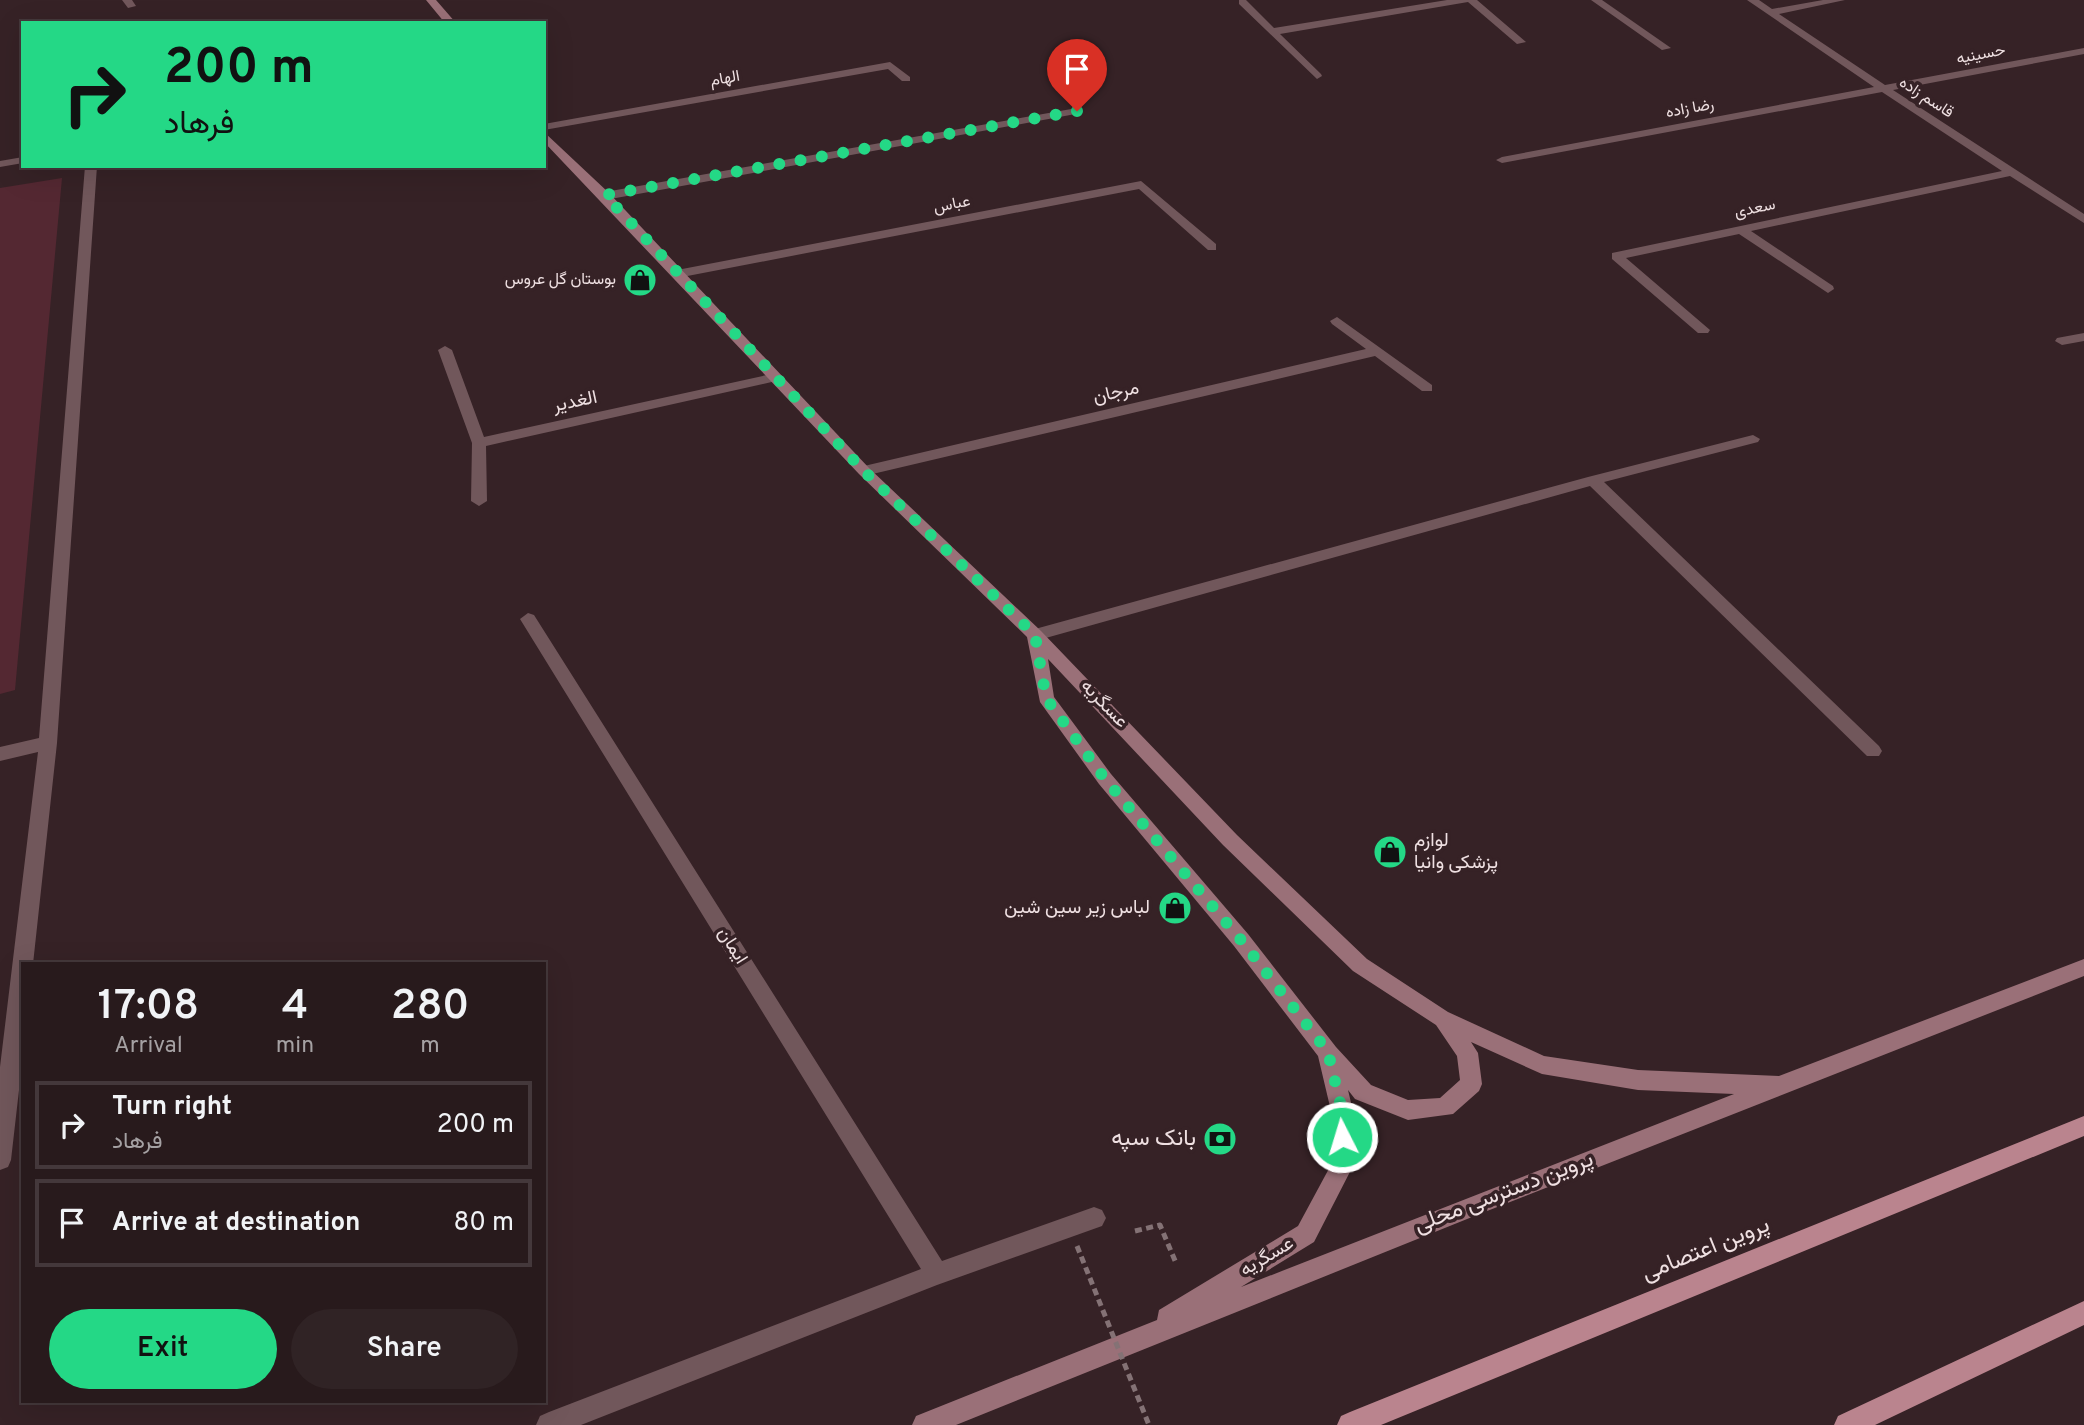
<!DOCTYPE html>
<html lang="en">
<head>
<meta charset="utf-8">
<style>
  :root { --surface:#281a1c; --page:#302325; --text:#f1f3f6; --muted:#a5a1a3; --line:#44383b; --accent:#24d886 }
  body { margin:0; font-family:Overpass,Vazirmatn,sans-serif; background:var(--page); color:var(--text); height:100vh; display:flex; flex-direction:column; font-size:26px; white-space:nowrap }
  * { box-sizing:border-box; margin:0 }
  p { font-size:23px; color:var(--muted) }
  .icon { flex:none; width:38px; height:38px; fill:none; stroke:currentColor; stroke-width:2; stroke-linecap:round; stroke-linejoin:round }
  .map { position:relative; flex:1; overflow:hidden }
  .sheet { position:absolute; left:21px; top:962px; width:525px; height:441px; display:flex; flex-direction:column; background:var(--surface); border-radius:0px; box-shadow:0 7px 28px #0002,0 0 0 2px var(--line) }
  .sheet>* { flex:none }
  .guide { position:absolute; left:21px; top:21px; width:525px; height:147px; border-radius:0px; box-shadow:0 7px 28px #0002,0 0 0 2px var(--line); background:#24d886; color:#111; overflow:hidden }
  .pin { position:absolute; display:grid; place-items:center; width:60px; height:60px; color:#fff; margin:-72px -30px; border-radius:50% 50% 50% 0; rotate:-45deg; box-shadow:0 0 7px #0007 }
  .pin .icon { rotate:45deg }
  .me { position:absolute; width:77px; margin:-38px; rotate:355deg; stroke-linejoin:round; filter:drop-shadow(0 0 5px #0008) }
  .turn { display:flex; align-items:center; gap:24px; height:147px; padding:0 28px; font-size:32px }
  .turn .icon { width:91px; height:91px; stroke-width:2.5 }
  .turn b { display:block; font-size:49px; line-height:60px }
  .eta { display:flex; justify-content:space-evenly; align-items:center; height:119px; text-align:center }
  .eta b { font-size:42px; font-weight:600; line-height:49px }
  .primary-button { display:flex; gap:14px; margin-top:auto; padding:14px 28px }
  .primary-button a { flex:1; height:80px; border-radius:42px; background:var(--accent); color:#111; font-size:28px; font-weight:600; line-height:80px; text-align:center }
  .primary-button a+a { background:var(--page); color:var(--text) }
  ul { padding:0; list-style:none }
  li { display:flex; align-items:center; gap:21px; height:88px; margin:0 14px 10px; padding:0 14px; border:4px solid var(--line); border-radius:0px }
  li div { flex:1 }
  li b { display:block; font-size:26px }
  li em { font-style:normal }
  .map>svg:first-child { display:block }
  .green { fill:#542832 }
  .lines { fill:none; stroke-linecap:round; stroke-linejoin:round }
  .path { stroke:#847275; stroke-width:5; stroke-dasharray:7 4.5; stroke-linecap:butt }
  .minor { fill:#71575b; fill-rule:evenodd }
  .tertiary { fill:#71575b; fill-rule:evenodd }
  .secondary { fill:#9a7078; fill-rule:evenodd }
  .primary { fill:#ba848e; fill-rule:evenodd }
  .path-bridge { stroke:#847275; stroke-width:5; stroke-dasharray:7 4.5; stroke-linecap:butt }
  .route { stroke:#24d886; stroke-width:12; stroke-dasharray:0 21.6 }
  .labels { text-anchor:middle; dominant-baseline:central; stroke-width:7; stroke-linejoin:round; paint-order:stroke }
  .far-street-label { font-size:16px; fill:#efe0e2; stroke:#362226 }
  .far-poi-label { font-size:16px; fill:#efe0e2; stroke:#362226; text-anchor:end }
  .street-label { font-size:19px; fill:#efe0e2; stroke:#362226 }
  .poi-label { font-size:19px; fill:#efe0e2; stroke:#362226; text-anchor:start }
  .near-poi-label { font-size:23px; fill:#efe0e2; stroke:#362226; text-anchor:end }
  .near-street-label { font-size:23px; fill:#efe0e2; stroke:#362226 }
</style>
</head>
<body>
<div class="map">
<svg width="2084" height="1425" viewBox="0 0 2084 1425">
  <rect width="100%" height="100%" fill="#362226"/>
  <path class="green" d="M62,178L15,690L0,694V188Z"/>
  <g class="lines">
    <path class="path" d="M1135,1231L1160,1225L1176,1263"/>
    <path class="minor" d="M122,0H132L136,6L128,8Z
      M1239,0H1246L1274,28L1447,0H1477L1526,42L1517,44L1468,2L1280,34L1321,74L1322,76L1317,79L1239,4Z
      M1591,0H1602L1671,48L1662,50Z
      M1747,0H1759L1772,9L1823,0H1845L1779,14L1885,85L2084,48V54L1893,90L2084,214V223L2010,176L1751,231L1833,286L1834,289L1828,293L1739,234L1626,258L1710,330L1708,333H1698L1612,259V253L2002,171L1882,92L1502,163L1496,160L1502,157L1874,87Z
      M890,62L910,77V81H902L888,69L544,130V124Z
      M1077,108L1082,111L1081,113L605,200L599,196L605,192Z
      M85,166H97L57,743L33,964H23V1055L11,1160L8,1167L0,1170V1067L38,752L0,761V747L39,738Z
      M1141,181L1216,244V250H1208L1139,189L677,278L671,274L677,270Z
      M1337,317L1432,385V391H1422L1375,356L864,476L857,471L864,466L1366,349L1332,324L1330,321Z
      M2084,333V341L2062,345L2055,341L2057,338Z
      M445,346L452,350L484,437L776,373L783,377L776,381L486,446L487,501L479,506L471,501L472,443L438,350Z
      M1753,435L1760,439L1758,442L1604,482L1879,746L1882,751L1879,756H1867L1590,486L1035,641L1027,635L1035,629L1588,477Z
      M528,613L534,615L942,1261L1094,1207L1102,1210L1106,1218L1102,1226L937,1285L581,1425H536L540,1416L549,1412L921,1269L520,619Z"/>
    <path class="tertiary" d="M23,157V163L0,167V161Z"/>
    <path class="secondary" d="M426,0H436L456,23H445Z
      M544,132L609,193L869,468L1041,631L1237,835L1367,959L1448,1012L1544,1056L1638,1070L1779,1076L2084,959V976L1482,1213L956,1425H912L916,1416L1157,1320L1159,1310L1298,1226L1332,1163L1331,1111L1318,1056L1234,946L1099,784L1040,702L1027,637L859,474L544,142ZM1048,659L1223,845L1353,971L1436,1025L1457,1056L1460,1080L1440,1098L1408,1100L1371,1085L1336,1047L1248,934L1111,774L1054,697ZM1471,1042L1542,1074L1638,1090L1734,1094L1241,1287L1314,1242L1354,1164L1353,1111L1348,1090L1355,1099L1408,1120L1453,1114L1479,1091L1482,1084L1478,1053Z"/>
    <path class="primary" d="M2084,1116V1136L1381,1425H1337L1341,1416L1350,1412Z
      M2084,1301V1325L1875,1425H1834L1838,1416Z"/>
    <path class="path-bridge" d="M1077,1246L1149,1425"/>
  </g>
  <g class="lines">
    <path class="route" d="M1077,111L605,195L864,471L1035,635L1046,698L1105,779L1241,940L1328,1052L1342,1111V1137"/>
  </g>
  <defs>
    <symbol id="shop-disc" viewBox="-11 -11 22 22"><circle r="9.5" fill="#24d886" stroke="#362226"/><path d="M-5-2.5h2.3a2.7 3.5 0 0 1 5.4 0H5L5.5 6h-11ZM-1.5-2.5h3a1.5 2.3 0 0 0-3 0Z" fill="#111"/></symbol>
    <symbol id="bank-disc" viewBox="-11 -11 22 22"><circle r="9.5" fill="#24d886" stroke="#362226"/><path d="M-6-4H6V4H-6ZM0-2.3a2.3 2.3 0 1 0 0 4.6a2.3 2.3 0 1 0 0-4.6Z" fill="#111"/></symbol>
  </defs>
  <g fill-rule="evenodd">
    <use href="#shop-disc" x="621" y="261" width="38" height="38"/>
    <use href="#shop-disc" x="1371" y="833" width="38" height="38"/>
    <use href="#shop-disc" x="1156" y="889" width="38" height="38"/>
    <use href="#bank-disc" x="1201" y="1120" width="38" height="38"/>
  </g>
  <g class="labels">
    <g class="far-street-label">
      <text transform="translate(1981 55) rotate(-11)">حسینیه</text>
      <text transform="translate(725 79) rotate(-10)">الهام</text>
      <text transform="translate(1926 98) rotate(33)">قاسم زاده</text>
      <text transform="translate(1690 109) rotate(-10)">رضا زاده</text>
      <text transform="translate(952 205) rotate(-11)">عباس</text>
      <text transform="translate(1755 209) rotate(-12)">سعدی</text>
    </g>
    <g class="far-poi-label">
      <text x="616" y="280">بوستان گل عروس</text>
    </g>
    <g class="street-label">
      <text transform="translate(1116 393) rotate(-13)">مرجان</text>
      <text transform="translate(575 402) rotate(-12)">الغدیر</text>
      <text transform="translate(1104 704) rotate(46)">عسگریه</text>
      <text transform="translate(732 946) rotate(58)">ایمان</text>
      <text transform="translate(1267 1257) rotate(-31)">عسگریه</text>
    </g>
    <g class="poi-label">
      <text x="1414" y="841">لوازم<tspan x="1414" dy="22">پزشکی وانیا</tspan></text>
      <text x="1150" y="908" text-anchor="end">لباس زیر سین شین</text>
    </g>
    <g class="near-poi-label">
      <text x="1196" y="1139">بانک سپه</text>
    </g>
    <g class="near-street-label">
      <text transform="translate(1504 1193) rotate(-21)">پروین دسترسی محلی</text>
      <text transform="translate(1706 1250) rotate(-22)">پروین اعتصامی</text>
    </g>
  </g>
</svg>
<div class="pin" style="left:1077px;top:111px;background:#d93025"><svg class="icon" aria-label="arrive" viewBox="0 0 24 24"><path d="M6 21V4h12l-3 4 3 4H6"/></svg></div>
<svg class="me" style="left:1342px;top:1137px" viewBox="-20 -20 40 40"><circle r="17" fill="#24d886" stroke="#fff" stroke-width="3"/><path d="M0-11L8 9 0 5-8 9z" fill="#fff"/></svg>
<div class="guide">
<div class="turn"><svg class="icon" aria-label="right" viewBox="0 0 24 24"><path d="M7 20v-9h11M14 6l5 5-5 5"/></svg><div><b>200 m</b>فرهاد</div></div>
</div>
<section class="sheet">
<div class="eta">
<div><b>17:08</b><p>Arrival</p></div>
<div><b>4</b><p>min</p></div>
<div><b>280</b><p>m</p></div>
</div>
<ul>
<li><svg class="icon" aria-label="right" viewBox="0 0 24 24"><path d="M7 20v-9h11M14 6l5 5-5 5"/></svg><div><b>Turn right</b><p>فرهاد</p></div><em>200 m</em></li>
<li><svg class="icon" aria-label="arrive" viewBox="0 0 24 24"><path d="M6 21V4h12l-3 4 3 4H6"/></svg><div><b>Arrive at destination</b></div><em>80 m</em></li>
</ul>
<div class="primary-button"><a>Exit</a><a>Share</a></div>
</section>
</div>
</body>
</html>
